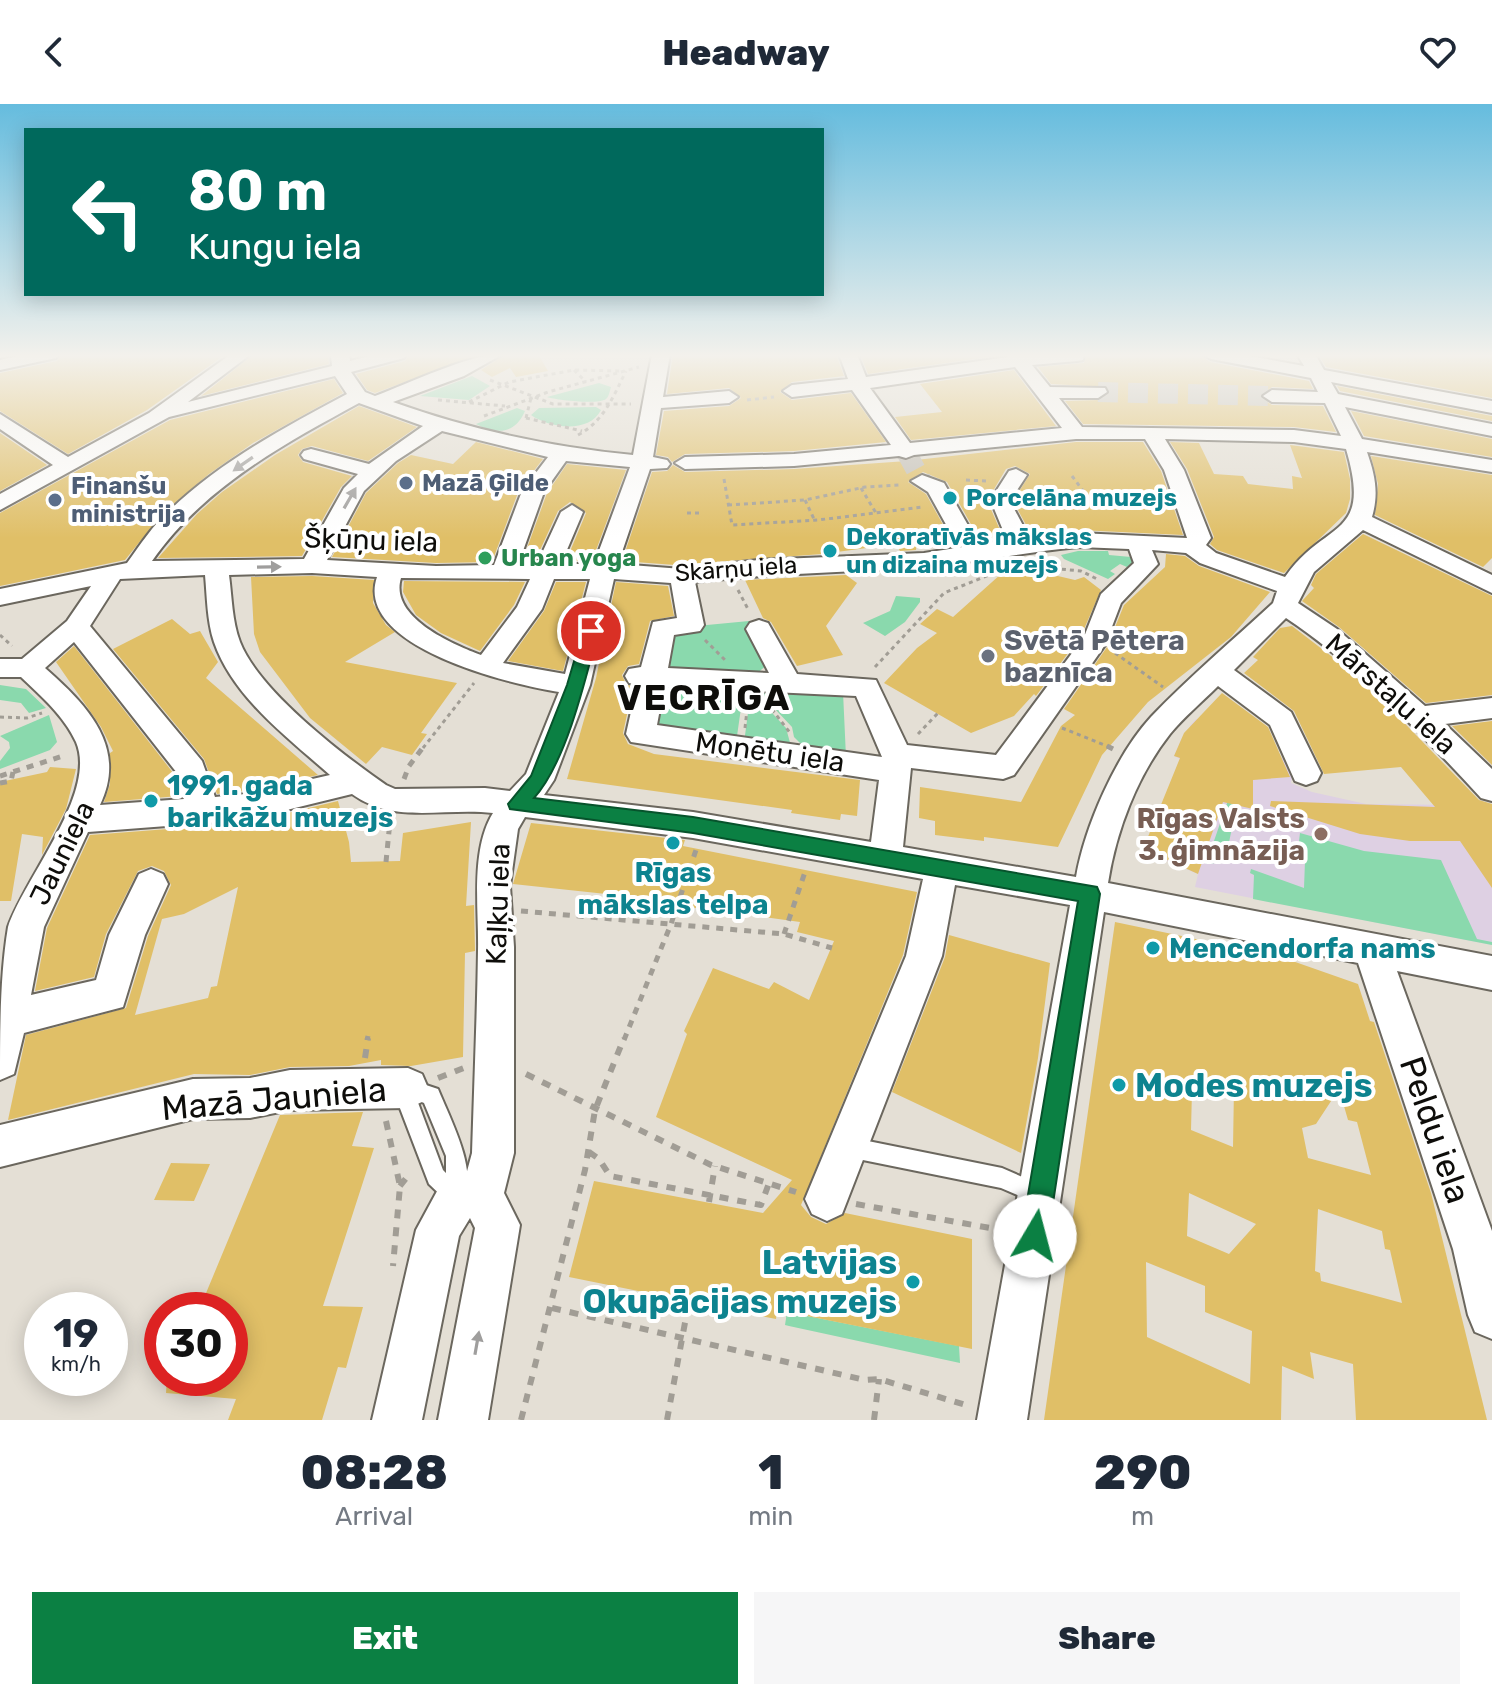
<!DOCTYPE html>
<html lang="en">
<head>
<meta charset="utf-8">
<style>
  :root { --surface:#fff; --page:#f6f6f7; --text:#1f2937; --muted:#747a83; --accent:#0b8043 }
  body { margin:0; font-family:Rubik,sans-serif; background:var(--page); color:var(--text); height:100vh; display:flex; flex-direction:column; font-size:30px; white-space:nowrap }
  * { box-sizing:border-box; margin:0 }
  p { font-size:26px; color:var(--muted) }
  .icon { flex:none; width:44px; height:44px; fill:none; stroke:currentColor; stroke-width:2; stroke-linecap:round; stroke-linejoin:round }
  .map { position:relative; height:1316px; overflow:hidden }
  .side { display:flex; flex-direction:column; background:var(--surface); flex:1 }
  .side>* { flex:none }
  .hud { position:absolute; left:24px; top:24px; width:800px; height:168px; border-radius:0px; box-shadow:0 4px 20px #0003; background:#00695c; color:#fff; overflow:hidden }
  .speed { position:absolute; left:24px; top:1188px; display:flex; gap:16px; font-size:40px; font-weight:700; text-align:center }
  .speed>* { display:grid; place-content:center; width:104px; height:104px; border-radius:50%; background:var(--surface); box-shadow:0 4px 20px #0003; line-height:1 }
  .speed small { font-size:20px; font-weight:400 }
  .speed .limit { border:12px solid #d22; background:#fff; color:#111 }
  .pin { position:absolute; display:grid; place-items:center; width:68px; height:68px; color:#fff; margin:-34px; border:4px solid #fff; border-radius:50%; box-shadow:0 2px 8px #0007 }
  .me { position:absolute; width:88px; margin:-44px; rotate:8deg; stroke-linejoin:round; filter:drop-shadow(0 0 6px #0008) }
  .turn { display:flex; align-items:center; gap:28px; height:168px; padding:0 32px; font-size:36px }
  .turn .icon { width:104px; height:104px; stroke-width:2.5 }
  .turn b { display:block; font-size:56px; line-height:68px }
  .eta { display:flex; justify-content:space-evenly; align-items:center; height:136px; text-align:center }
  .eta b { font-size:48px; font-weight:800; line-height:56px }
  .primary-button { display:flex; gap:16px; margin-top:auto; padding:16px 32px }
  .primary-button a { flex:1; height:92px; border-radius:0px; background:var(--accent); color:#fff; font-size:32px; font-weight:800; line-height:92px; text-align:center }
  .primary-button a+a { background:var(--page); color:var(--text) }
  header { display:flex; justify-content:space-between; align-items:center; height:104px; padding:0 32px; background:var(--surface); font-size:36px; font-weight:800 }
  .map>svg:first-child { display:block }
  .education { fill:#ded0e3 }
  .green { fill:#8ad9ad }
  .building { fill:#e0bf67; fill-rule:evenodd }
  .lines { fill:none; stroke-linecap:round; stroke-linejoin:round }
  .street-tunnel-far1 { stroke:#c4c0b7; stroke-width:20; stroke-dasharray:20 10; stroke-linecap:butt }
  .street-tunnel { stroke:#c4c0b7; stroke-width:26; stroke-dasharray:26 13; stroke-linecap:butt }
  .lane-casing { stroke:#6b675e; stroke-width:4 }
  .street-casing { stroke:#6b675e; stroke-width:4 }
  .path-far2 { stroke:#a19d95; stroke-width:3; stroke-dasharray:4 4; stroke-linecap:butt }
  .path-far1 { stroke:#a19d95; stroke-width:5; stroke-dasharray:7 7; stroke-linecap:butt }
  .path { stroke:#a19d95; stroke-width:6; stroke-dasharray:9 9; stroke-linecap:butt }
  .lane { fill:#fff; fill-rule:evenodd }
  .street { fill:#fff; fill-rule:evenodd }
  .oneway { fill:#9f9e9d }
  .route { fill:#0b8043; stroke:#07532c; stroke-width:2 }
  .service-dot { fill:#5c6f8a; stroke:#fff; stroke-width:3 }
  .culture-dot { fill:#0f9aa8; stroke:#fff; stroke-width:3 }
  .leisure-dot { fill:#2e9e5b; stroke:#fff; stroke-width:3 }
  .worship-dot { fill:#6b7280; stroke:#fff; stroke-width:3 }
  .education-dot { fill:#8d6e63; stroke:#fff; stroke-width:3 }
  .labels { text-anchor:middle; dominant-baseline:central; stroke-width:8; stroke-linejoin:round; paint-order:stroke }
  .far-service-label { font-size:24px; font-weight:bold; fill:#4e5e75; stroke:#fff; text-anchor:start }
  .far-culture-label { font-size:24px; font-weight:bold; fill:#0d838f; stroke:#fff; text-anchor:start }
  .far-leisure-label { font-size:24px; font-weight:bold; fill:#27864d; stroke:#fff; text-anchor:start }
  .far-street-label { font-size:24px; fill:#0e0d0a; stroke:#fff }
  .street-label { font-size:28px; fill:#0e0d0a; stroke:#fff }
  .worship-label { font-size:28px; font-weight:bold; fill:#5b616d; stroke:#fff; text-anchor:start }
  .culture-label { font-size:28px; font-weight:bold; fill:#0d838f; stroke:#fff; text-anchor:start }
  .education-label { font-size:28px; font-weight:bold; fill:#785e54; stroke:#fff; text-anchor:end }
  .near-culture-label { font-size:34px; font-weight:bold; fill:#0d838f; stroke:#fff; text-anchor:start }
  .near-street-label { font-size:34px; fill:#0e0d0a; stroke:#fff }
  .district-label { font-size:36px; font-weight:bold; letter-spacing:2px; fill:#0e0d0a; stroke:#fff }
</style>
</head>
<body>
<header><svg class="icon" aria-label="back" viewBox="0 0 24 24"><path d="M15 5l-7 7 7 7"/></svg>Headway<svg class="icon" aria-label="heart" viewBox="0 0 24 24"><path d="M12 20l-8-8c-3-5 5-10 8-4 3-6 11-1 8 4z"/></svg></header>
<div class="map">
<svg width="1492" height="1316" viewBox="0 0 1492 1316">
  <rect width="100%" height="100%" fill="#e4dfd5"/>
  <path class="education" d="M1196,615L1270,651L1286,655L1292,672L1291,679L1312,688L1366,700L1455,701L1492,711V841L1195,783L1198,770L1143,747L1180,655L1174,652L1181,636L1187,638L1190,622Z"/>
  <path class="green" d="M472,272L490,282L469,296L420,292Z
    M599,279L611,283C610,286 609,293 606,295C598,301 556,296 547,293Z
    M596,303L601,306C589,330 549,324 531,311L539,304Z
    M517,304L525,307C515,330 497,331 476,320Z
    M1078,447H1108L1109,451L1131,453L1134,457L1127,463L1120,460L1110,467L1115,470L1108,475L1064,455L1061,451Z
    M896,492L920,494V498L905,518L885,532L863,519L890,507Z
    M749,517L770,558L751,575L656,570L665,525Z
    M656,576L744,583L736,639L647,626Z
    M0,581L26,585L46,604L29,609L21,599L0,596Z
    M756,585L843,588L846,653L810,649L794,633L792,623Z
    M751,586L786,624L792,646L744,639Z
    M49,611L57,638L50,646L0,665V657L10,644L9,638L0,632Z
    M1233,682L1241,697L1236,704L1225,758L1206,760Z
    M1300,729L1364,747L1441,756L1477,835L1492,838V841L1253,795L1254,771L1250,769L1251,765L1304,784L1305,757L1297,754Z
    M787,1208L959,1242L960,1259L789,1222L785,1221Z"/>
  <path class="building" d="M62,250H226L147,306L68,350L0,307V269L57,257Z
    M254,250H328L329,260L201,292Z
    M410,250H481L375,289L367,286L356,270L405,257Z
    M506,250H538L548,267L516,273L510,264L492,273L481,266Z
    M673,250H836L844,272L792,278L780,288L792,296L851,289L886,338L794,347L685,350L672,358L668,353L656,351L664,307L729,302L741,294L729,284L667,290Z
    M860,250H1002V251L868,270Z
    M1087,250H1199L1210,258L1309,277L1313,285L1272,283L1260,293L1272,301L1323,302L1336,328L1294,323L1083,320L1065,297L1100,296L1110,289L1108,283L1051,280L1038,263L1084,259Z
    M1318,250H1473L1492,253V294L1326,263Z
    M1014,266L1056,322L911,336L895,313L942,308L920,280Z
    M334,275L343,289L253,339L209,370L162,410L125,456L0,482V409L170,316Z
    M1337,282L1492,312V317L1340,287Z
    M359,302L417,323L368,357L312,342L302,345L298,351L303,358L352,372L341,383L302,452L158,454L197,410L222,388L275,351Z
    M1351,307L1492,335V353L1364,332Z
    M0,329L47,361L0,387Z
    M476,338L543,355L519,386L492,458L436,459L332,453L366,389L398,359L411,351L453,360Z
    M1076,338H1143L1161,367L1183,431L1079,426L1031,430L1013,397L1030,370L1015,362L1006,365L990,392L994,397L990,403L1003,433L974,434L976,429L947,378L923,368L908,378L926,390L951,435L917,437L916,446L900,447L896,440L822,450L675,461L622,457L652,368L667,367L673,361L685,368L794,365L907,357Z
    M1170,338L1199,339L1214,370L1243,372L1248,380L1293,385L1292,372L1302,374L1290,341L1344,348L1350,375V395L1346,409L1284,469L1217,446L1210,440L1214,433L1187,365Z
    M1371,352L1492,371V454L1483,463L1375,411L1378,380Z
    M567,360L626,366L592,457H566L586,409L570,398L558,407L535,457L522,458L547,389Z
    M1363,430L1492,492V591L1426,599L1339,523L1302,497L1314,484L1311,481L1316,470Z
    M1166,450L1185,452L1199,462L1270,488L1231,533L1148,598L1102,651L1058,743L984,733V737L935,731V717L919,714L920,683L1021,698L1061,622L1075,611L1064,605L1107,543L1124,501L1165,463Z
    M1011,461L1075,476L1084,473L1101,486L1081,532L1036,592L1034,590L1014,612L971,629L884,579L917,544L937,529L920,520L937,505L953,513Z
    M846,471L857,479L826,522L843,551L797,562L771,518L763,514L745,476Z
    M312,472L374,476L373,499L386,521L395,528L345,558L457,579L421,629L427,630L412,651L382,643L366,660L310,614L260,548L254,530L251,473Z
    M404,477L525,478L514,501L480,547L441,529L416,511L403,488Z
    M556,478H586L563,567L508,557L544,507Z
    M616,478L668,482L674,512L650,517L639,560L628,562L622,571L626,580L633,583L623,629L628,640L654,650L860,676L857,712L841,710L840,716L791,709L792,706L567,675L596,574Z
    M172,515L190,530L200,527L218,558L206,574L318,671L246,687L217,690L204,655L113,545Z
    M1292,522L1335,555L1386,600L1479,696L1492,700V784L1460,737H1410L1360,730L1270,702L1271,697L1435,703L1401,663L1324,670L1294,607L1244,569L1258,556L1253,553L1280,524Z
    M74,542L174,670L180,692L104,698L110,680V649L113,647L101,623L56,558Z
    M1222,589L1268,623L1290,673L1253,676V705L1223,698L1198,770L1143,745L1180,654L1174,652L1184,629Z
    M1492,617V661L1452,622Z
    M50,663L76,665L66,705L42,751L43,733L22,730L11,797H0V678L47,668Z
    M338,697L349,738L351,758L400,757L403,729L471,718L466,802L474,801L475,847L465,849L463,953L411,962L381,961V956L349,962L290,963L250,971L194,970L8,1016L26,931L126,904L148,832L171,781L164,767L152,762L138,767L106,830L94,873L35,887L47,824L90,731L246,719ZM238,783L217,882L211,883L208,894L135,911L162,815L184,810Z
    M531,719L685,736L683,742L917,788L903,851L801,1101L811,1113L826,1120L845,1109L972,1135V1245L777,1206L776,1215L569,1173L594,1077L763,1109L792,1076L656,1013L687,930L684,927L713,864L769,885L774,878L809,896L834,837L797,828L800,818L689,803L690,799L513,780Z
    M1115,818L1281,853L1358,880L1370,917L1374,918L1431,1089L1487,1316H1356L1353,1260L1310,1248L1314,1275L1282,1262L1281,1316H1044ZM1234,983L1233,1043L1191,1026L1192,986ZM1339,985L1348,1016L1357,1018L1371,1071L1308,1054L1302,1024L1316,1020ZM1189,1089L1256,1120L1229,1150L1187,1132ZM1318,1105L1382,1127L1385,1145L1390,1146L1402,1199L1321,1177L1320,1169L1315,1167ZM1146,1158L1205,1182V1208L1252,1227L1250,1280L1147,1233Z
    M949,831L1050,859L1038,954L1021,1049L892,988L945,853Z
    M363,1008L352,1042L374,1044L323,1202L363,1203L346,1264L338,1263L322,1316H228L236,1295L166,1289L167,1274H230V1206H199L280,1011Z
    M171,1059L210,1060L194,1097L154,1096Z"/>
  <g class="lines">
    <path class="street-tunnel-far1" d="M1098,288L1272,292
      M906,348L922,377"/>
    <path class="street-tunnel" d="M962,430L969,441"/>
    <defs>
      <path id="lane" d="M408,975L438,985C451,1017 478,1066 464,1100L457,1103L450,1100L429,1080L398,999L401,977ZM417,996L424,999L446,1052V1069L443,1066Z
        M848,1033L1002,1064L1043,1082L1046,1089L1043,1096L1036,1099L1001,1084L848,1053L841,1050L838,1043L841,1036Z"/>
      <path id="street" d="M26,250H59L56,254L0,266V256Z
        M231,250H251L188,298L332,262L331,250H349L350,257L377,250H407L404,254L351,268L365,288L375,292C410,279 469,250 503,250L464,272L393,298C471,326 551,343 633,351L652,250H670L663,293L729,287L738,293L729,299L661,304L653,353L667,356L670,360L667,364L650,365L618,460L682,465L758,456L924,449L1007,436L993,402L998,397L993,392L1009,367L1016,365L1027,371L1010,397L1029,433L1079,429L1187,434L1164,366L1145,335H1076L914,351L906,354L899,352L794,362L685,365L675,359L685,353L794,350L891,341L852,286L792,293L783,287L792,281L848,275L839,250H857L866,273L1008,253L1005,250H1084L1083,256L1077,257L1032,261L1050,283L1105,284L1107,288L1098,294H1059L1082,323L1294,326L1341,332L1325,299L1272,298L1263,292L1272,286L1318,288L1311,274L1211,255L1202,250H1239L1304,262L1297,250H1315L1324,266L1492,297V309L1331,278L1338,290L1492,320V332L1345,303L1362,335L1492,356V368L1367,348C1375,371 1379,389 1372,413L1492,471V489L1363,426L1314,468L1298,499L1337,525L1425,602L1492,594V614L1445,620L1492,665V697L1481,694C1426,634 1353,558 1286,514L1234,566L1291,608L1321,669L1317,677L1306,681L1295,677L1270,621L1218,582C1202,598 1184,613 1170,630C1137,672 1116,727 1108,779L1492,852V886L1397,867L1492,1127V1235L1475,1228L1468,1211L1453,1145L1358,859L1104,808L1027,1316H977L1070,801L955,781L942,852L842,1110L827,1117L812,1110L805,1095L906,852L923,775L693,734L525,713L518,725L510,782L514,843V1049L504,1089L520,1121L488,1316H438L475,1124L470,1114L459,1132L422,1316H372L416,1126L442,1078L466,1071L472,1049C474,982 477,915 478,847C479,806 470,746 493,709C445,703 394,721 352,690L246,716L88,728L44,823L31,891L96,876L109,831L139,770L151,765L163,770L168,780L145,831L123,903L24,929L14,970L0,976C0,926 0,871 8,823C24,774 98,689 76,638C64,612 42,593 21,573H0V555H22L67,517L91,482L0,501V485L127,459C140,441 153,421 170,406C221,357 285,323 347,290L335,272L169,313L0,406V390L53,361L0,325V310L68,353L149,309ZM1015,263L1062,324L910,339L870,284ZM359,299L423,322L369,360L311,345L304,347L301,351L304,355L358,370L344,384L304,455L152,457C203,384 282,341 359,299ZM442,327L548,353L522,387L494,461L436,462L327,456L364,387L396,357ZM1165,335L1294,338L1346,345C1373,436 1325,415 1285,473L1216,449L1206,441L1211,434L1184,366ZM566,357L630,363L594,460H561L583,408L572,401L561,408L537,460L518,461L544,388ZM1079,443L1129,445L1134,459L1101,490L1084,533L996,651L907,641L876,576L797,570L768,519L759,516L750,519L746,525L769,569L668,564L674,531L700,527L704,521L695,478C771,469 846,469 921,463C974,459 1026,448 1079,443ZM1152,446L1186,449L1200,459L1277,487L1273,499C1232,537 1189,573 1151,613C1116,651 1085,722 1076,773L903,743L911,664L1003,675L1014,671L1105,541L1121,499L1158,460ZM312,469L377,473C353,543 513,581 559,588L526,670L510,687L485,684L395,685L386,681C343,651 259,587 240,538C232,517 232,493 229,471ZM205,471C207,493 207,517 214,538C233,593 288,634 330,671L246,690L215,693L202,657L90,522L120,475ZM401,474L530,475L517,503L481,551C452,540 389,513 401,474ZM554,475H590L565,570L503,559L542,505ZM614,475L671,479L677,514L653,518L641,563L629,565L625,572L629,579L637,581L626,630L631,638L879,676L871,738L693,708L544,691L554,676L590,581ZM74,538L177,669L184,695L100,701C128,643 87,601 45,564ZM664,583L856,592L882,653L657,621Z
        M922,371L944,379L973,430L970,435H954L928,388L911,377Z
        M408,964L422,970L428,984L422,998L408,1004L290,1006L250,1014L193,1015L0,1063V1021L193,975L250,974L290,966Z"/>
    </defs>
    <use href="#lane" class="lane-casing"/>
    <use href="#street" class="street-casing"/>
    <path class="path-far2" d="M574,266L586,278
      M490,276L553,300H631
      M438,296L505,302
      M747,296L774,293
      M469,298L509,278L574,266L623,267
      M484,312L548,288L639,263
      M526,314L582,327
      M526,314L531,294
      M578,331C604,317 613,293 626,267
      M1072,372L1090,396
      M724,375L732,421L818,416L923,403
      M966,376L987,377
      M861,384L876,409
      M805,396L814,415
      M728,401L805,396L865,383L900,381
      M687,409H703
      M1038,463L1081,467L1099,476
      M738,486L749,507
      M0,531L12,542
      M705,536L725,556
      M1115,549L1163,583
      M875,563L944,489L994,469
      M767,599L791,630
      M0,613L27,614L42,609
      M745,624L748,597
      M1062,624L1112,644
      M918,630L938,609
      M423,644L474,579"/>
    <path class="path-far1" d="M1107,642L1113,645
      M0,672L66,651
      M404,675L409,662L424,642
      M0,679L11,677L13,668
      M386,758L390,717
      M521,807L784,830L832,844
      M784,830L806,765
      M367,936L368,932
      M624,936L671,820L696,746"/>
    <path class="path" d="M365,954L368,934
      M526,970L711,1061L796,1088
      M438,974L464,964
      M386,1017L400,1082L393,1162
      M589,1048L599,1055L610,1072L761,1101L769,1079
      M400,1082L411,1068
      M709,1098L715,1062
      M856,1100L1001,1126
      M552,1204L865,1276L879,1275L969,1302
      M521,1316L585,1066L595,1006L624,934
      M667,1316L689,1197
      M874,1316L879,1275"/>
    <use href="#lane" class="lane"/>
    <use href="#street" class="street"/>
  </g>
  <defs><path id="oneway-solid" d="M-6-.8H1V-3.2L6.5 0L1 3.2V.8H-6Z" transform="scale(2)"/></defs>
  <g class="oneway">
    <use href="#oneway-solid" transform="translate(243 360) rotate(145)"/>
    <use href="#oneway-solid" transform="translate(350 394) rotate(-60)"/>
    <use href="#oneway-solid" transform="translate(269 463) rotate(-1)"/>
    <use href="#oneway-solid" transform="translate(477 1239) rotate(-80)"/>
  </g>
  <linearGradient id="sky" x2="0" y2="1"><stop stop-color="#65bcde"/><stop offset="0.58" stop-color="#f3f1ec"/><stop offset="1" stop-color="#f3f1ec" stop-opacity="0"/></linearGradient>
  <rect width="1492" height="434" fill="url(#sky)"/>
  <path class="route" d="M591,521L598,527C586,574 566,659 534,694L693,713L1097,783L1100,790L1048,1132L1044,1142L1035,1146L1025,1142L1021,1132L1078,797L693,729L510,705L508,700L531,672L567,581L583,527Z"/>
  <g class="service-dot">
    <circle cx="406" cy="379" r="8"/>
    <circle cx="55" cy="396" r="8"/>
  </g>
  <g class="culture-dot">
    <circle cx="950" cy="394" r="8"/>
    <circle cx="830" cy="447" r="8"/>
    <circle cx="151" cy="697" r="8"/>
    <circle cx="673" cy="739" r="8"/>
    <circle cx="1153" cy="844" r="8"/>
    <circle cx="1119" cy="981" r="8"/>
    <circle cx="913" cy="1178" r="8"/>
  </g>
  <circle class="leisure-dot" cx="485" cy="454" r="8"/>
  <circle class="worship-dot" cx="988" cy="552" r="8"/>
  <circle class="education-dot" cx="1321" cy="730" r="8"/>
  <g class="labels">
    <g class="far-service-label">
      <text x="422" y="379">Mazā Ģilde</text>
      <text x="71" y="382">Finanšu<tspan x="71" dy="28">ministrija</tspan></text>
    </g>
    <g class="far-culture-label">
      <text x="966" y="394">Porcelāna muzejs</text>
      <text x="846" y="433">Dekoratīvās mākslas<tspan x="846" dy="28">un dizaina muzejs</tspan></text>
    </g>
    <g class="far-leisure-label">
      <text x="501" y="454">Urban yoga</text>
    </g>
    <g class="far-street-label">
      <text transform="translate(736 465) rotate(-4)">Skārņu iela</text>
    </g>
    <g class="street-label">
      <text transform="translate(371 436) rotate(2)">Šķūņu iela</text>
      <text transform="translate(1391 590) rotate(42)">Mārstaļu iela</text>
      <text transform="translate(770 648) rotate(8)">Monētu iela</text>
      <text transform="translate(62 749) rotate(-64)">Jauniela</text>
      <text transform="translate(498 800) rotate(-88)">Kaļķu iela</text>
    </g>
    <g class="worship-label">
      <text x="1004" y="536">Svētā Pētera<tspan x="1004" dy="32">baznīca</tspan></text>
    </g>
    <g class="culture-label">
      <text x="167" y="681">1991. gada<tspan x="167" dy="32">barikāžu muzejs</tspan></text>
      <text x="673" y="768" text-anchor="middle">Rīgas<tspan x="673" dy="32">mākslas telpa</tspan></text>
      <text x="1169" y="844">Mencendorfa nams</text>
    </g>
    <g class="education-label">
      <text x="1305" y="714">Rīgas Valsts<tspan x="1305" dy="32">3. ģimnāzija</tspan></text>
    </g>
    <g class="near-culture-label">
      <text x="1135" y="981">Modes muzejs</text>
      <text x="897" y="1158" text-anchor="end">Latvijas<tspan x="897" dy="39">Okupācijas muzejs</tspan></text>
    </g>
    <g class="near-street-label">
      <text transform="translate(274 995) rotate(-5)">Mazā Jauniela</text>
      <text transform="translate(1435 1026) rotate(71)">Peldu iela</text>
    </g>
    <g class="district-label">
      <text x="704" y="593">VECRĪGA</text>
    </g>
  </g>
</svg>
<div class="speed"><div>19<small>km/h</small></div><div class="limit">30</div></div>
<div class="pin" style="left:591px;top:527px;background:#d93025"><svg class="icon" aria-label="arrive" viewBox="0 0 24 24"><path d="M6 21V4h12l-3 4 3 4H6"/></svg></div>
<svg class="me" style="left:1035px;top:1132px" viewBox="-20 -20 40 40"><circle r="19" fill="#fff"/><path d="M0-13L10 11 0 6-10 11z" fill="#0b8043"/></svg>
<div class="hud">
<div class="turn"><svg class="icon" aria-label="left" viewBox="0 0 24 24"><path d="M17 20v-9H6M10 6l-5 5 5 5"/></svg><div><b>80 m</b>Kungu iela</div></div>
</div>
</div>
<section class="side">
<div class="eta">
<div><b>08:28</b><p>Arrival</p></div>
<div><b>1</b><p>min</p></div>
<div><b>290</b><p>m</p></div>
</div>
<div class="primary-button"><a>Exit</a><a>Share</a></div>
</section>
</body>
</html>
